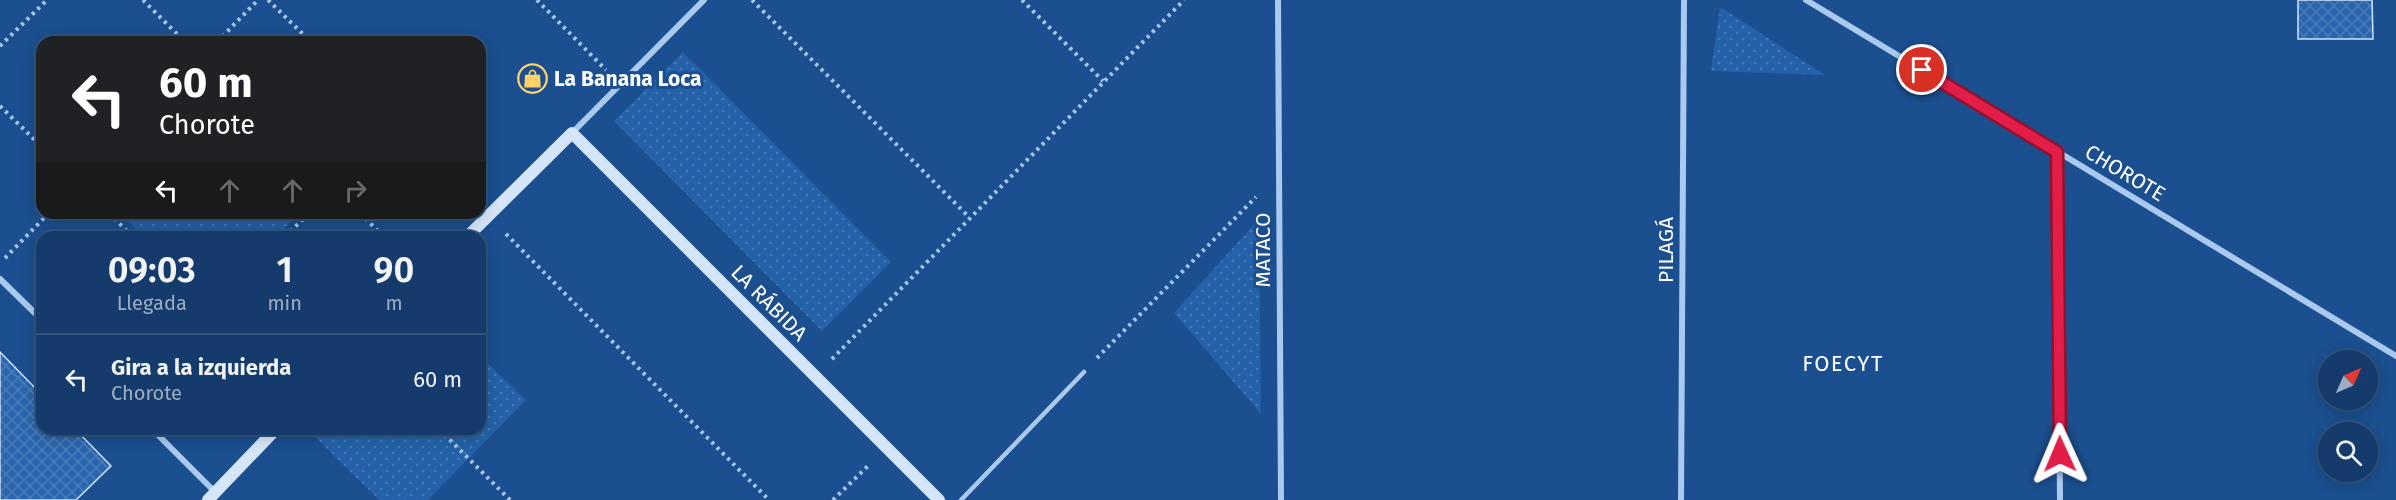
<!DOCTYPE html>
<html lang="es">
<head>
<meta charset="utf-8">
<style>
  :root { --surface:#143b6b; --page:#1d4271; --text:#f1f3f6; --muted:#9dadc1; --line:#33557e }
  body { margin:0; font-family:"Fira Sans",sans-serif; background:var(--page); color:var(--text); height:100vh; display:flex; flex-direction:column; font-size:22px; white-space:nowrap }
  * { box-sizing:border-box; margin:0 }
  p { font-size:20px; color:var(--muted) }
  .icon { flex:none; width:33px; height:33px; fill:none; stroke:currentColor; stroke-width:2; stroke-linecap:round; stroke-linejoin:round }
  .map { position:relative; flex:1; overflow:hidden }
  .drawer { position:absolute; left:36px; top:231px; width:450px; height:204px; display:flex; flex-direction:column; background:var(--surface); border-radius:18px; box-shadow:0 3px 15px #0003,0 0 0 2px var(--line) }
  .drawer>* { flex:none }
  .hud { position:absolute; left:36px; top:36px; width:450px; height:183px; border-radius:18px; box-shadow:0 3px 15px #0003,0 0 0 2px var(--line); background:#202124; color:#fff; overflow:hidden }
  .needle { width:39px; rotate:45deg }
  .tools { position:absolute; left:2318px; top:350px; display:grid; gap:12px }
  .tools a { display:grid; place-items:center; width:60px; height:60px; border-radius:50%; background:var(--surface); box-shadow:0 3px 15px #0003,0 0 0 2px var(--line); font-size:30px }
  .pin { position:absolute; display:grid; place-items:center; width:51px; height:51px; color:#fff; margin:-26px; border:3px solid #fff; border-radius:50%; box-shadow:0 2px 6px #0007 }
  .me { position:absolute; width:66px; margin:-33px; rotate:359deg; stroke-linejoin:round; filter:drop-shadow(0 0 4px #0008) }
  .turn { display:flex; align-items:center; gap:21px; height:126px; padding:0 24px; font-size:27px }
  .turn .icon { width:78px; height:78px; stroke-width:2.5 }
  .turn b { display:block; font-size:42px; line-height:51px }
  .lanes { display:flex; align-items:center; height:57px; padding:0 24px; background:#0003; justify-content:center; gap:30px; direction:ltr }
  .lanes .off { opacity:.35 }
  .eta { display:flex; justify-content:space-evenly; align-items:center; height:102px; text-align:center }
  .eta b { font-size:36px; font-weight:600; line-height:42px }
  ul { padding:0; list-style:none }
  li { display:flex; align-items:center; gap:18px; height:90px; padding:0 24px; border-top:2px solid var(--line) }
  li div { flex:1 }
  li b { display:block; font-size:22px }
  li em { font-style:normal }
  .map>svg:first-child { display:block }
  .park { fill:url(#park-dots) }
  .building { fill:url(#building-cross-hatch); stroke:#cfe3fa; stroke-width:1.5 }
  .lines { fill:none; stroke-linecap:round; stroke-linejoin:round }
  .path { stroke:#a9c9ee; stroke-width:4; stroke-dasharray:3 4.5; stroke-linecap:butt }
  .lane { stroke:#a9c9ee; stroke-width:4.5 }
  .street { stroke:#a9c9ee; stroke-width:6 }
  .secondary { stroke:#d6e6fa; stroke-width:12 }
  .route-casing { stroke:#92132f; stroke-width:15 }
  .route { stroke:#e11d48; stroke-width:10 }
  .labels { text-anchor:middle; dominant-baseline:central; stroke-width:6; stroke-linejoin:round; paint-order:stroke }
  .poi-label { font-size:21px; font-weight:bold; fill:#fff; stroke:#1b4f8f; text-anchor:start }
  .street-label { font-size:21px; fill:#fff; stroke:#1b4f8f }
  .neighbourhood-label { font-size:22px; letter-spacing:1.5px; fill:#fff; stroke:#1b4f8f }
</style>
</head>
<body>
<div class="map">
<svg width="2396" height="500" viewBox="0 0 2396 500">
  <defs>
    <pattern id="park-dots" width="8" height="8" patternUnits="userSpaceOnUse" patternTransform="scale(1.5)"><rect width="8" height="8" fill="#2461a8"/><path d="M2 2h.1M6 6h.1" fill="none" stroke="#4579b5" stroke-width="1.8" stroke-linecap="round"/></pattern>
    <pattern id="building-cross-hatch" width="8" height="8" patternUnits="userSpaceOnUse" patternTransform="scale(1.5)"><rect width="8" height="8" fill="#2a66ad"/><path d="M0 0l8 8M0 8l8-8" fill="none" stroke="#4a7db9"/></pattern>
  </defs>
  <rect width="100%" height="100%" fill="#1b4f8f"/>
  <path class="park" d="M1720,7L1825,75L1711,71Z
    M683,52L891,262L822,331L614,121Z
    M120,213H299L276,237H144Z
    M1259,219L1261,414L1174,313Z
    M480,356L526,400L428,500H379L316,438L324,429H480Z"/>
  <path class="building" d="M2298,0H2372L2373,39H2298Z
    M0,352L42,395V429H75L111,466L76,500H0Z"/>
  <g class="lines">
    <path class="path" d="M143,0L185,42
      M268,0L311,42
      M537,0L606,70
      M752,0L969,217
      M1022,0L1103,81
      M217,42L258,0
      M0,46L47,0
      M0,106L42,147
      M109,213L133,237
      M360,213L384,237
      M506,234L769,500
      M285,237L309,213
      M5,258L49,213
      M1097,358L1256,197
      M832,359L1184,0
      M439,429L510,500
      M833,500L869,465"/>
    <path class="lane" d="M961,500L1084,372"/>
    <path class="street" d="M1278,0L1281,500
      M1806,0L2396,356
      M572,133L704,0
      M2057,151L2060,500
      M0,279L42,320
      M152,429L215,492
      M1681,500L1684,0"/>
    <path class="secondary" d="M467,237L572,133L939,500
      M208,500L276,429"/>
  </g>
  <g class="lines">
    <defs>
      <path id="route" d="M1922,70L2057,152L2060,454"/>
    </defs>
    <use href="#route" class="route-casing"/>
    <use href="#route" class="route"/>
  </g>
  <defs>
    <symbol id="shop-ring" viewBox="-11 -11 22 22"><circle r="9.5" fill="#1b4f8f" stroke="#ffd166" stroke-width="1.5"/><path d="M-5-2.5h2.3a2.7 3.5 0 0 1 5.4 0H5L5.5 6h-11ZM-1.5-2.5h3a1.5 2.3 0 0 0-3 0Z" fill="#ffd166"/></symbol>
  </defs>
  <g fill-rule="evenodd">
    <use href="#shop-ring" x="516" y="62" width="33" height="33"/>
  </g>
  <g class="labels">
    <g class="poi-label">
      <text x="554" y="79">La Banana Loca</text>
    </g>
    <g class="street-label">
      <text transform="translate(2125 173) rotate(31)">CHOROTE</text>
      <text transform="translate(1263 250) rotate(-90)">MATACO</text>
      <text transform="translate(1666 250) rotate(-90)">PILAGÁ</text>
      <text transform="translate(769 303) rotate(45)">LA RÁBIDA</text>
    </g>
    <g class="neighbourhood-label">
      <text x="1843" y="363">FOECYT</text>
    </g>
  </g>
</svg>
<div class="tools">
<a><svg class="needle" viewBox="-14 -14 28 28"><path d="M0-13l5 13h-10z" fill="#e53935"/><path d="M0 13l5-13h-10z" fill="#9dadc1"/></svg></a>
<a><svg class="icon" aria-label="search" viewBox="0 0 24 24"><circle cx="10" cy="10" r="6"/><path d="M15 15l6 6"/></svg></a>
</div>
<div class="pin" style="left:1922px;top:70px;background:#d93025"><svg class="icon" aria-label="arrive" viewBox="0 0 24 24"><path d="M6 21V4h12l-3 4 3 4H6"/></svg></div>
<svg class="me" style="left:2060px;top:454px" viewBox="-20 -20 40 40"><path d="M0-17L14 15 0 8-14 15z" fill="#e11d48" stroke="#fff" stroke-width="4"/></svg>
<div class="hud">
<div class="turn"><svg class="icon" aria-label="left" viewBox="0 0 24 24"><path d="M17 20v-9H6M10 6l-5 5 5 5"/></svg><div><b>60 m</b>Chorote</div></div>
<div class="lanes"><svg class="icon" aria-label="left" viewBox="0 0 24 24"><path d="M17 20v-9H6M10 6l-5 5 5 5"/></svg><svg class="icon off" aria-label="ahead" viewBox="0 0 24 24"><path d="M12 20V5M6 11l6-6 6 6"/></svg><svg class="icon off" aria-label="ahead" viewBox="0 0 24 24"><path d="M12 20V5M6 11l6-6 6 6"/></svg><svg class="icon off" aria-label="right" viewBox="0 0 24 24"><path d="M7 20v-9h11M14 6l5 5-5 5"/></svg></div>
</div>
<section class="drawer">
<div class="eta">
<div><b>09:03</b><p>Llegada</p></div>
<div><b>1</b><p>min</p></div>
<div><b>90</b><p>m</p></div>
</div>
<ul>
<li><svg class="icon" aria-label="left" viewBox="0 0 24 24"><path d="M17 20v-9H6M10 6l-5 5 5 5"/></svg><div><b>Gira a la izquierda</b><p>Chorote</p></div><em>60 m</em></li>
</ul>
</section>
</div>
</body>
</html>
